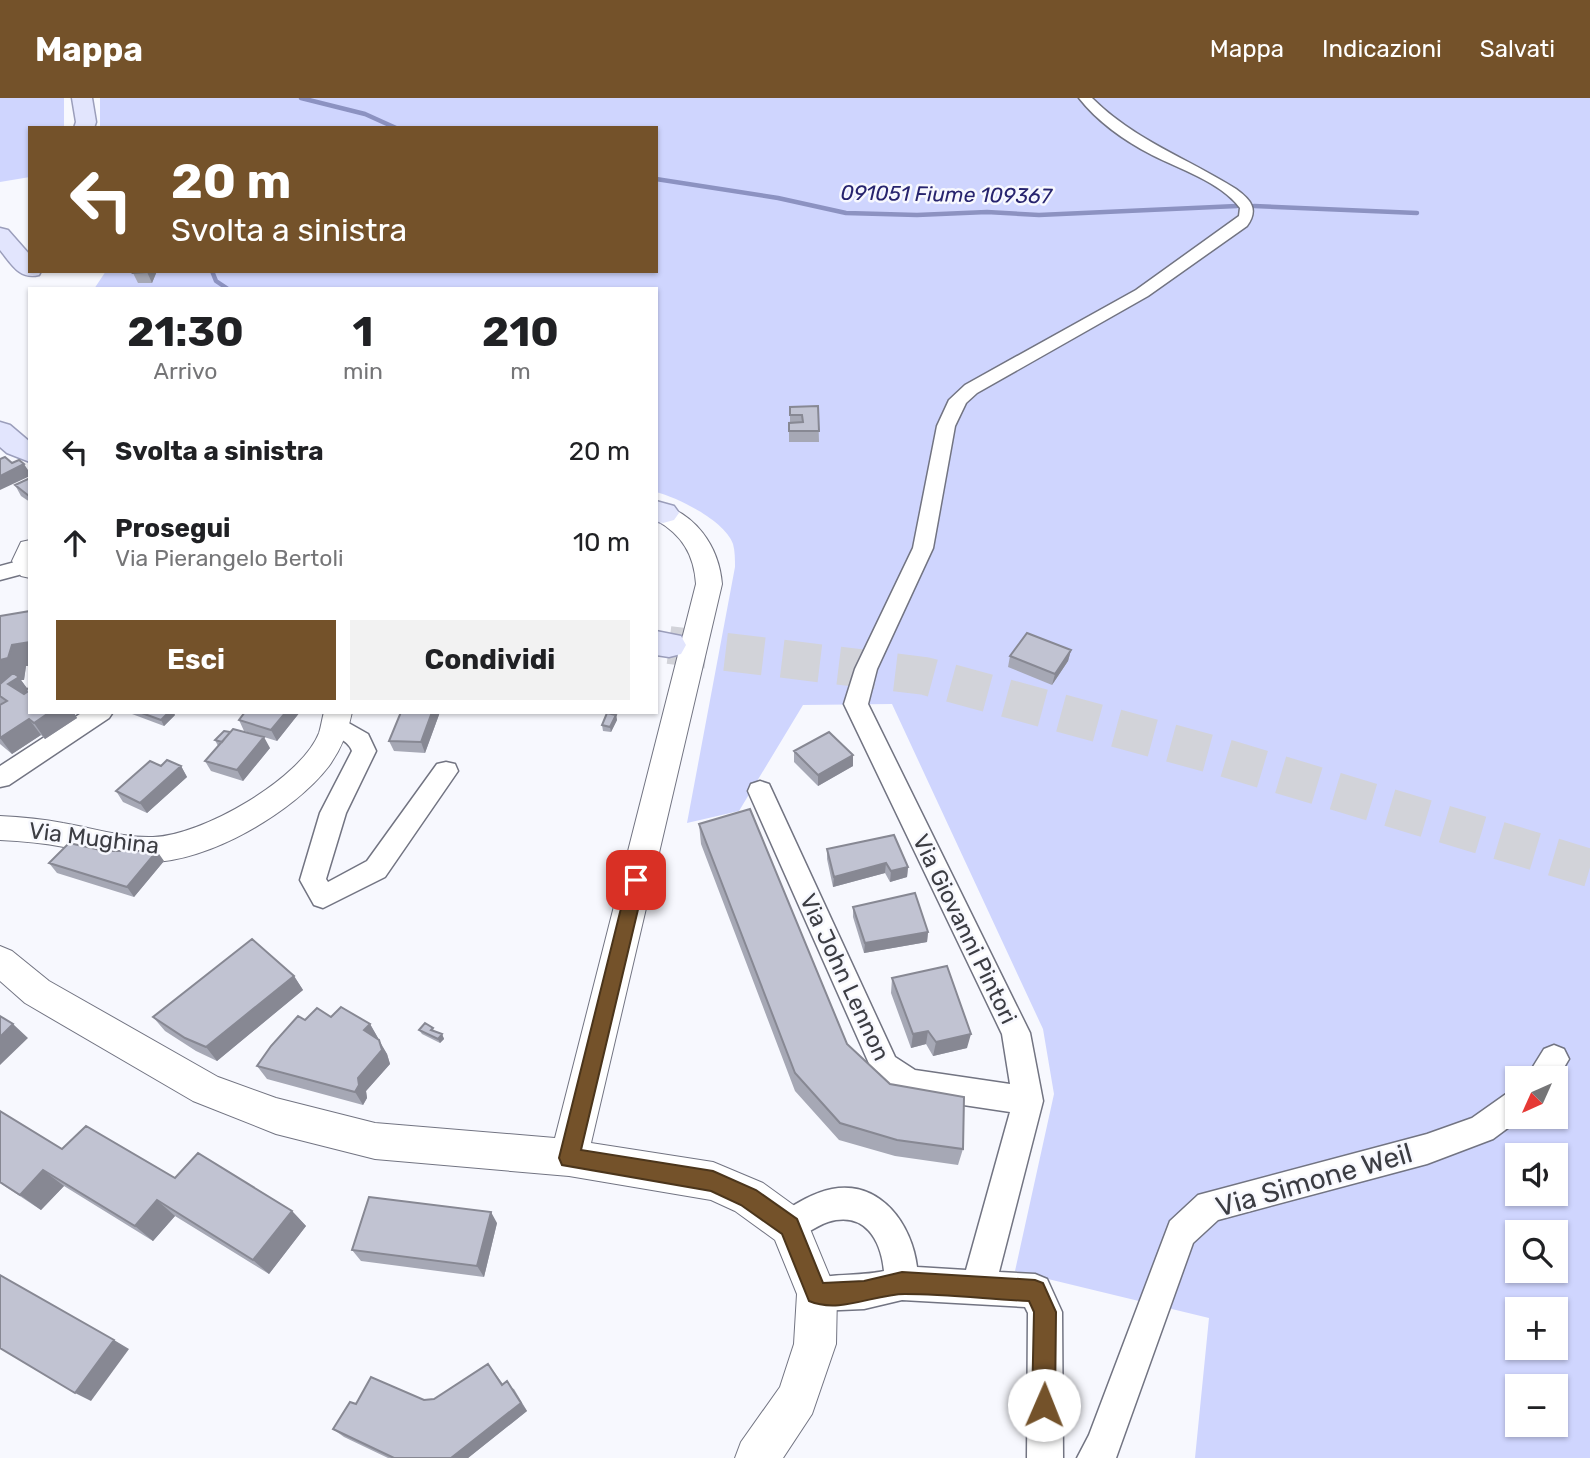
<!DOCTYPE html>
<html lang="it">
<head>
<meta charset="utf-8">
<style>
  :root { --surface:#fff; --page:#f2f2f2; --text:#202124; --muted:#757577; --accent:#74522a }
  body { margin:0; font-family:Rubik,sans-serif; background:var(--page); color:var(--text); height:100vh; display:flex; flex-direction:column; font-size:26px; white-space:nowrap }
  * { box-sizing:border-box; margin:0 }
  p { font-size:23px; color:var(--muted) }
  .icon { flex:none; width:38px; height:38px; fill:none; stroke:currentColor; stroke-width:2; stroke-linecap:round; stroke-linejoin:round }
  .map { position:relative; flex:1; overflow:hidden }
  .sheet { position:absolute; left:28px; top:189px; width:630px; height:427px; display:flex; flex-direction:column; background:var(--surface); border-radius:0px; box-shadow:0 2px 5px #0004 }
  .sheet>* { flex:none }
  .banner { position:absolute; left:28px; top:28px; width:630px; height:147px; border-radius:0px; box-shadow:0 2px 5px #0004; background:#74522a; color:#fff; overflow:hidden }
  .needle { width:46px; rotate:225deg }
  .fabs { position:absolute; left:1505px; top:968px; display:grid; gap:14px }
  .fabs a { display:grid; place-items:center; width:63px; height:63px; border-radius:0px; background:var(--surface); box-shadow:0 2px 5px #0004; font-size:35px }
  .pin { position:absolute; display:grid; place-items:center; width:60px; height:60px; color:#fff; margin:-30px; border-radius:14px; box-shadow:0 4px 10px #0006 }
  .me { position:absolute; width:77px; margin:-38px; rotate:1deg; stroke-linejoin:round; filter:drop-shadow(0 0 5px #0008) }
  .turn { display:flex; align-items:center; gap:24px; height:147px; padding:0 28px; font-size:32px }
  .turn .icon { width:91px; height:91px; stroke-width:2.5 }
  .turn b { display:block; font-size:49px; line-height:60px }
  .eta { display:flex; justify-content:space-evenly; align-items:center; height:119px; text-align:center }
  .eta b { font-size:42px; font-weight:700; line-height:49px }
  .button { display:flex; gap:14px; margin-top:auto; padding:14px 28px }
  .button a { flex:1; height:80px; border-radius:0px; background:var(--accent); color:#fff; font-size:28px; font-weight:700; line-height:80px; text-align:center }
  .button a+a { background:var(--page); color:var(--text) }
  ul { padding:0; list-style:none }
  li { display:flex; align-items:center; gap:21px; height:91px; padding:0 28px }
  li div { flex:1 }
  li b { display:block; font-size:26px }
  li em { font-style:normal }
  header { display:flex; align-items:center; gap:42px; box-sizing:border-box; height:98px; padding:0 35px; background:var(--accent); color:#fff }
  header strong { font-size:33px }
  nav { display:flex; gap:38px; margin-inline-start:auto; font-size:24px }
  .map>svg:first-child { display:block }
  .green { fill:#cfd5fe; fill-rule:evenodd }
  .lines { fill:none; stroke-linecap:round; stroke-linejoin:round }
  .stream { stroke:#8c92c1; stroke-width:4.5 }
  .primary-tunnel { stroke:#d2d3d9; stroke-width:38; stroke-dasharray:38 19; stroke-linecap:butt }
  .minor-casing { stroke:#727482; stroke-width:3 }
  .tertiary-casing { stroke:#727482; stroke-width:2 }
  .primary-casing { stroke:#9b9ebb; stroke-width:3 }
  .minor { fill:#fff; fill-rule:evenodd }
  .tertiary { fill:#fff; fill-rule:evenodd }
  .primary { fill:#e2e5fd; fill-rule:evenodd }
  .wall { fill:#a6a8b5 }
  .shaded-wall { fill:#878893 }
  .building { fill:#c1c3d2; stroke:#878893; stroke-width:2 }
  .route { fill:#74522a; stroke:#4b351b; stroke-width:2 }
  .labels { text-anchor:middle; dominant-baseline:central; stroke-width:5; stroke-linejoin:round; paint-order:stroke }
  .far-water-label { font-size:21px; font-style:italic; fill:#27246e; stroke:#f7f8fe }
  .street-label { font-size:23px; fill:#3c3d43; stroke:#f7f8fe }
  .near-street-label { font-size:28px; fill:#3c3d43; stroke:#f7f8fe }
</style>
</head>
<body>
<header>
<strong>Mappa</strong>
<nav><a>Mappa</a><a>Indicazioni</a><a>Salvati</a></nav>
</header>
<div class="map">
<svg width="1590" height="1360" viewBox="0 0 1590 1360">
  <rect width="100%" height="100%" fill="#f7f8fe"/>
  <path class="green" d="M0,0H64V30H30V79L0,84Z
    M100,0H1590V1360H1195L1209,1220L1015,1173L1054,996L1043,931L892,606L803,607L739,713L687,725L735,469C735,462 735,453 733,446C725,423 679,400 656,394V191H94L106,173H656V30H100ZM1517,980H1556V1018H1517ZM1517,1057H1556V1096H1517ZM1517,1134H1556V1172H1517ZM1517,1211H1556V1250H1517ZM1517,1288H1556V1326H1517Z"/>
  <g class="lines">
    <path class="stream" d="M301,0L365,16L396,30
      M656,81L778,100L846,115L917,117L987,114L1039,117L1237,108
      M1254,108L1417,115
      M212,173L216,183L228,191"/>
    <path class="primary-tunnel" d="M669,547L925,578L1222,659L1590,770"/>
    <defs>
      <path id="minor" d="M1079,0H1092C1134,42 1187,60 1236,91C1251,102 1259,111 1247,128L1148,198L977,295L966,305L955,328L933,450L877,571L868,606L1030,935L1043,1003L999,1174L1035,1176L1047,1181L1062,1214L1063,1360H1027L1028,1215L1025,1209L902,1202L864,1211L817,1213L805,1208L800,1196L805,1184C829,1174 858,1179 884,1173C881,1142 865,1113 828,1124C814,1129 802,1139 789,1144L778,1139L773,1128L778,1117C794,1107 812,1095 832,1091C881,1082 912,1127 917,1169L966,1172L1010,1014L910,999L875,979L748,693L751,686L760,683L769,686L895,959L915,972L1010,986L1002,936L844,606L855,571L913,450L937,328L949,302L965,287L1136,192L1239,118L1240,110C1221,84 1179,71 1152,57C1125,43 1097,23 1079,0Z
        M26,461L30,462V474L0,482V468Z
        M83,614H113L109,620L9,687L0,689V668Z
        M338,619L368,636L376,653L346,715L326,781L328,784L367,763L437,666L446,664L455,666L458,673L385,779L323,810L314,807L300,782L320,715L352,653C348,641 332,639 326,628L330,622Z
        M1554,947L1564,951L1569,961L1556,983V980H1526L1544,951Z
        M1517,992V1018H1524L1493,1041L1427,1066L1218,1122L1193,1145L1116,1360H1077L1089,1337L1170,1123L1198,1097L1427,1036L1472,1020L1506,996Z"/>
      <path id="tertiary" d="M656,405C695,414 719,448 722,486L591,1045L713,1064L763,1085L803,1114L837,1196L836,1246L812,1316L783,1360H735L741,1344L780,1289L794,1246L797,1196L775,1142L735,1113L711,1102L569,1078L375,1061L276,1036L193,1003L25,905L0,883V848L12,853L49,883L218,979L276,1000L375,1025L555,1040L696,486C694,456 682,437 656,422Z
        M30,442V480L21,478L12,463L21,444Z
        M324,614H352C348,634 341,651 329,668C294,714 207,765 149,764C120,764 92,755 64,749C43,745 22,743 0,742V718C21,719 42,721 63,725C93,730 122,740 153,739C201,738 301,681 319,635C321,629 322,621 324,614Z"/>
      <path id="primary" d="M72,0H92L96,24L94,30H74L76,24Z
        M0,130L8,132L30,157V173H41L39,177C19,182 11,165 0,152Z
        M0,324L10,327L30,344V364L7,355L0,349Z
        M656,403L674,408L679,415L674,422L663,425L656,423Z
        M656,533L681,538L686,547L681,556L669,559L656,557Z"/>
    </defs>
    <use href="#minor" class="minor-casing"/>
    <use href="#tertiary" class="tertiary-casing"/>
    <use href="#primary" class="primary-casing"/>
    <use href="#minor" class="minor"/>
    <use href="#tertiary" class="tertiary"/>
    <use href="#primary" class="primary"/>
  </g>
  <path class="wall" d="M157,173L152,185H138L133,175Z
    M818,308L819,344H789V325H790V309Z
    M30,380V404L21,398L15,387Z
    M0,518L26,568L24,582H21L27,591L74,615L77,620L45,641L41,637L12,656L0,646Z
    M1071,552L1068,563L1052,587L1008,569L1010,558Z
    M131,614H173L175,617L164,628L132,616Z
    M245,614H300L277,643L244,633L239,622Z
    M440,614L425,655L394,653L389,643Z
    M603,614H616L615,616L616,617L617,622L611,634L603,633L602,627L607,615Z
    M215,642L270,650L243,683L211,673L205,663L218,648Z
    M794,653L853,657V668L818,688L794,664Z
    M161,668H181L187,679L147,715L123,704L116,693Z
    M699,726L847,946L890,986L963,1051L958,1067L895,1058L839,1042L795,993L701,746Z
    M827,751L908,769L907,779L890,784L885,775L833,789L827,761Z
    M105,753L164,763L134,799L57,775L49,765Z
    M853,809L928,834L927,844L864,855L853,819Z
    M294,878L303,892L217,963L196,953L165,933L153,919Z
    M892,880L967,950L933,958L926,946L911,950L891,895Z
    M331,919L370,926L378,940L377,941L387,956L390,966L366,993L367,1000L363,1007L267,981L257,968L305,922Z
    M433,930L434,933L442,936L444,941L440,945L422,936L419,932Z
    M0,1013L62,1051L175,1080L292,1113L306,1128L269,1176L175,1118L153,1143L64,1088L41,1112L0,1085Z
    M497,1125L484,1179L361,1163L352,1152Z
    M488,1266L503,1286L514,1291L527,1313L468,1360H388L344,1339L333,1331L424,1302L434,1301Z"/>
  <path class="shaded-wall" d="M148,173H157L152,185L147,174Z
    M24,366L30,375V378L0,392V378Z
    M30,544V568H26L24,582H21L30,594L20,602L6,584L0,598V562L12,547Z
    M1071,552L1068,563L1052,587L1055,576Z
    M50,614H75L74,615L77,620L45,641L34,625Z
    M169,614H173L175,617L164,628L161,622Z
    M286,614H300L277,643L271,632Z
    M432,614H440L425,655L421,644Z
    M616,617L617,622L611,634L610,629Z
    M29,621L41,637L12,656L0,640Z
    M264,639L270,650L243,683L237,672Z
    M853,657V668L818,688V677Z
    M181,668L187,679L147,715L140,705Z
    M157,753L164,763L134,799L127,789Z
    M886,765L885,775L833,789L834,779Z
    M908,769L907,779L890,784L891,773Z
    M928,834L927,844L864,855L865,845Z
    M294,878L303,892L217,963L206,949Z
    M13,926L28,940L0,967V939Z
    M370,926L378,940L372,946L364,932Z
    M928,933L926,946L911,950L913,936Z
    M442,936L444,941L440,945L438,941Z
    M971,936L967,950L933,958L936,944Z
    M379,942L387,956L390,966L366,993L367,1000L363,1007L355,994L358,980Z
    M43,1072L64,1088L41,1112L20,1097Z
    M157,1102L175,1118L153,1143L135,1128Z
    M292,1113L306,1128L269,1176L253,1162Z
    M491,1114L497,1125L484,1179L477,1168Z
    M114,1242L129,1251L91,1303L75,1295Z
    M507,1283L527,1313L468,1360H451Z"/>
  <path class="building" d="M134,173H148L147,174L133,175Z
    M818,308L819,333H789V325L803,324L802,317H790V309Z
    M5,359L12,365L19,362L24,366L0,378V361Z
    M30,380V398H29L15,387Z
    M30,513V544L12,547L8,560L0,562V518Z
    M1027,535L1071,552L1055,576L1010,558Z
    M13,575L19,579L8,586L24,596L27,594L26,592L30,589V614H50L34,625L29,621L0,640V607L7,603L0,598V586Z
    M139,614H169L161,622Z
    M245,614H286L271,632L239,622Z
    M401,614H432L421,644L389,643Z
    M607,615L616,617L610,629L602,627Z
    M233,631L264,639L237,672L205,663Z
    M224,633L230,634L222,644L215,642Z
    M829,634L853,657L818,677L794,653Z
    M167,662L181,668L140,705L116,693L150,663L161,668Z
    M750,711L847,946L890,986L964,999L963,1051L897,1042L840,1025L795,975L699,726Z
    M894,737L908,769L891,773L886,765L834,779L827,751Z
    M69,745L105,753H157L127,789L49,765Z
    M915,795L928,834L865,845L853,809Z
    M252,841L294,878L206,949L185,940L153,919Z
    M947,868L971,936L936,944L928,933L913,936L892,880Z
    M341,909L370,926L364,932L379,942L382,952L358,980L359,987L355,994L257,968L271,948L298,918L305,922L317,910L331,919Z
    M0,918L13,926L0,939Z
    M425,925L433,930L431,932L442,936L438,941L419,932Z
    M0,1013L62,1051L86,1028L175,1080L198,1055L292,1113L253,1162L157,1102L135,1128L43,1072L20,1097L0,1084Z
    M369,1099L491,1114L477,1168L352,1152Z
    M0,1177L114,1242L75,1295L0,1250Z
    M488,1266L502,1287L507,1283L521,1305L451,1360H394L333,1331L350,1304L356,1306L371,1279L424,1302L434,1301Z"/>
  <path class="route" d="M636,775L642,777L645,782L581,1052L713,1073L756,1092L797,1121L823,1185L864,1183L902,1174L1035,1182L1043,1185L1056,1214L1055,1307L1052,1315L1044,1318L1035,1315L1032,1307L1034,1214L1029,1203C988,1201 946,1196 905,1196C874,1196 840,1216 809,1203L782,1136L741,1107L711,1093L562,1067L559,1060L628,782L630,777Z"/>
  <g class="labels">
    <g class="far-water-label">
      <text transform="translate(946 96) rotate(1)">091051 Fiume 109367</text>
    </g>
    <g class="street-label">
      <text transform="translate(94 740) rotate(7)">Via Mughina</text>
      <text transform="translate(965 831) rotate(64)">Via Giovanni Pintori</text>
      <text transform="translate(845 879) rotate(65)">Via John Lennon</text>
    </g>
    <g class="near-street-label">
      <text transform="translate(1314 1082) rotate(-16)">Via Simone Weil</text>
    </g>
  </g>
</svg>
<div class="fabs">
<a><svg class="needle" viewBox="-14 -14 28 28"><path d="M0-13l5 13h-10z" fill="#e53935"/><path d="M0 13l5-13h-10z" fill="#757577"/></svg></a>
<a><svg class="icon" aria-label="sound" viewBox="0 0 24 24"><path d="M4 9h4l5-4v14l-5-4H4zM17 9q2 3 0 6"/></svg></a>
<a><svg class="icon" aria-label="search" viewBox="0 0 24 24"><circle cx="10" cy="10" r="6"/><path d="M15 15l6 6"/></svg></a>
<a>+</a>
<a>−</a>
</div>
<div class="pin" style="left:636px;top:782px;background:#d93025"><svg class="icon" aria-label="arrive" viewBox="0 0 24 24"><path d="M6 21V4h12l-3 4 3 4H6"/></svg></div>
<svg class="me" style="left:1044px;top:1307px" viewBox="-20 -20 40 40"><circle r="19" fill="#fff"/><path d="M0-13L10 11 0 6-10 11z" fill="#74522a"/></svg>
<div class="banner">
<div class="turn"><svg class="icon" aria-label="left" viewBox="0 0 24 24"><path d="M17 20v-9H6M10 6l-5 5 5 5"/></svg><div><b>20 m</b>Svolta a sinistra</div></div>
</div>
<section class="sheet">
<div class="eta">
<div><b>21:30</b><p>Arrivo</p></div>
<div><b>1</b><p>min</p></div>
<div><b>210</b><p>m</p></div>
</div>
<ul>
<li><svg class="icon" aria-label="left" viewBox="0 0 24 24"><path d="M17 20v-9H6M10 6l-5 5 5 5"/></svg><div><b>Svolta a sinistra</b></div><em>20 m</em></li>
<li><svg class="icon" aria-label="ahead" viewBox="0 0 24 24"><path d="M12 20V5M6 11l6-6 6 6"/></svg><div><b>Prosegui</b><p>Via Pierangelo Bertoli</p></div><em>10 m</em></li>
</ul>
<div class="button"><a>Esci</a><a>Condividi</a></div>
</section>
</div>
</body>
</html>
